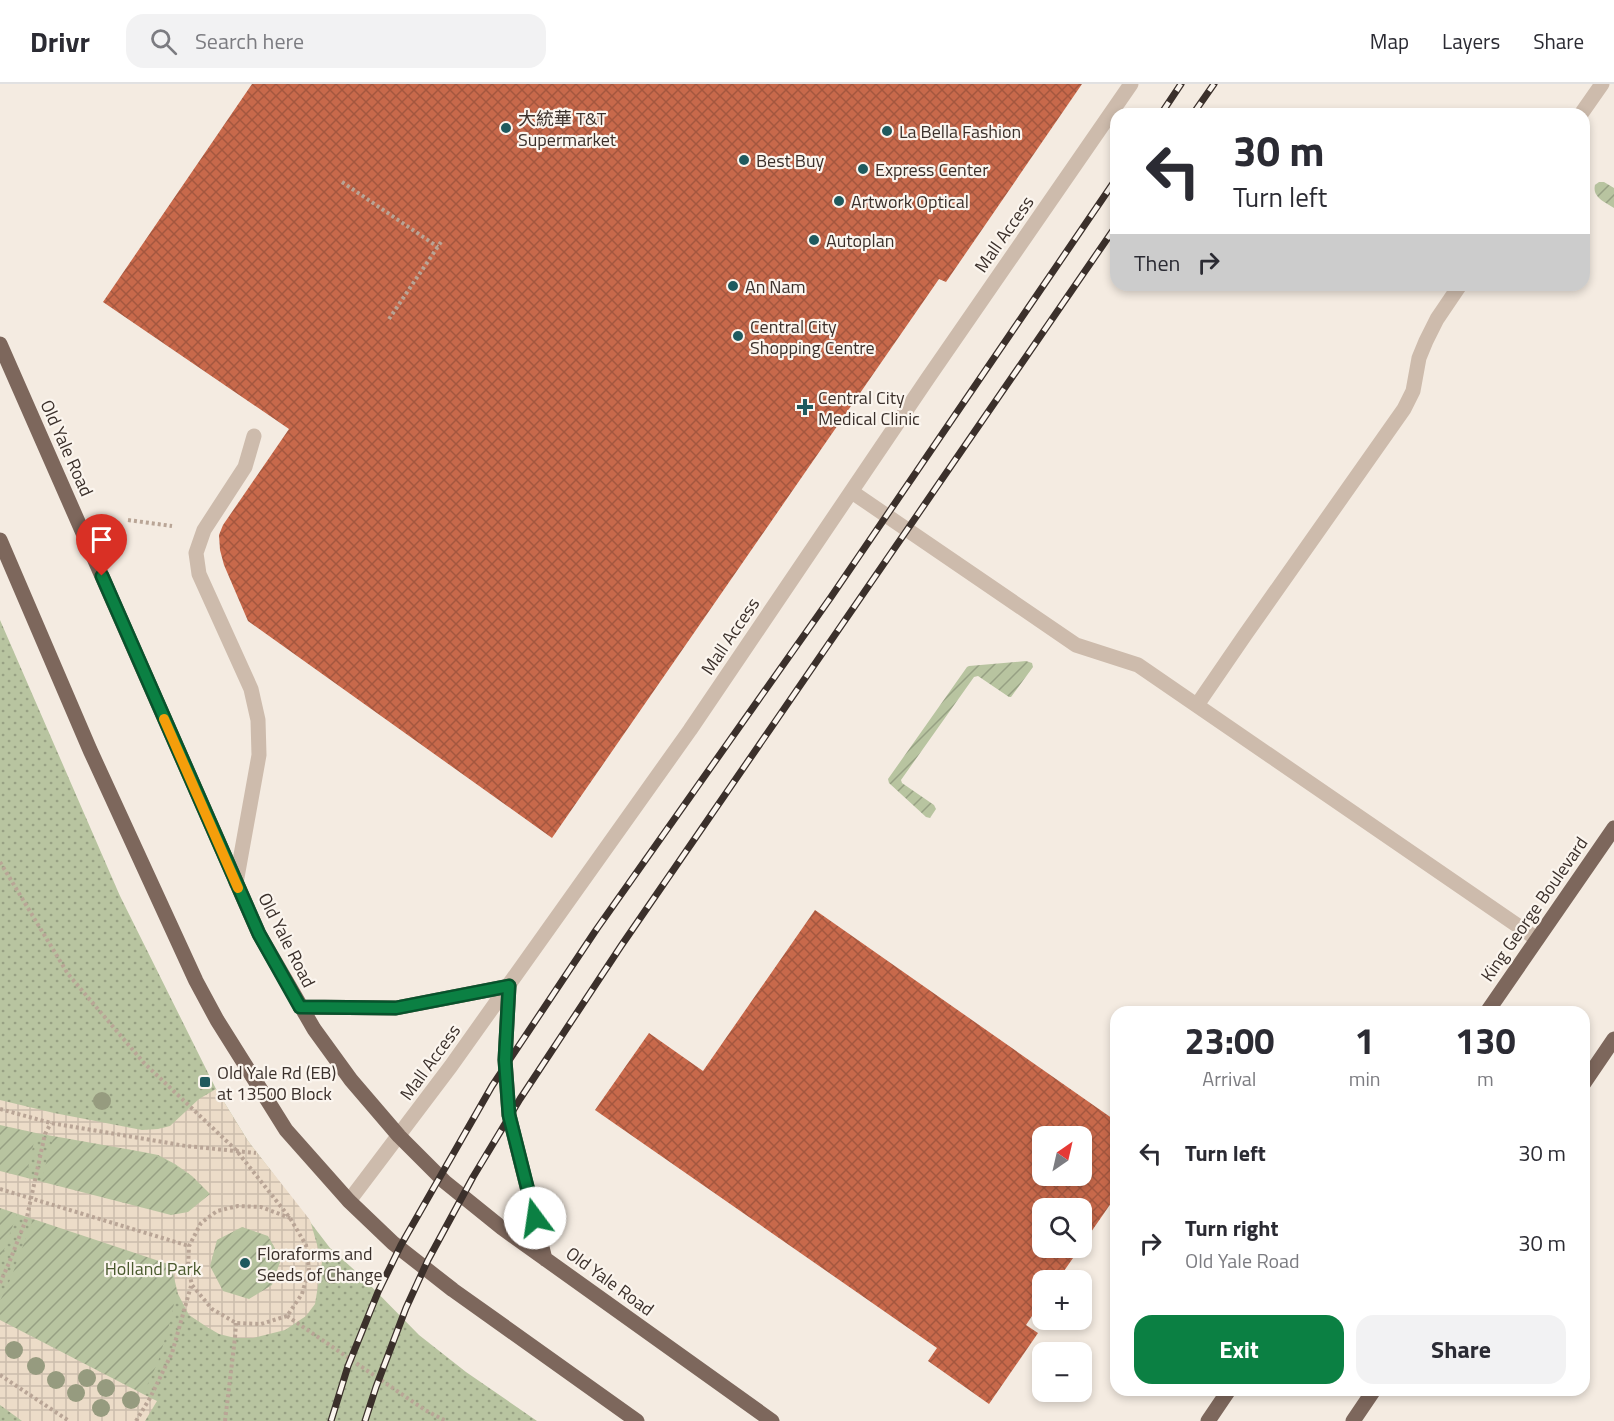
<!DOCTYPE html>
<html lang="en">
<head>
<meta charset="utf-8">
<style>
  :root { --surface:#fff; --page:#f2f2f3; --text:#2b2b33; --muted:#7c7c81; --line:#e1e1e2; --accent:#0b8043 }
  body { margin:0; font-family:"Titillium Web","Noto Sans SC",sans-serif; background:var(--page); color:var(--text); height:100vh; display:flex; flex-direction:column; font-size:22px; white-space:nowrap }
  * { box-sizing:border-box; margin:0 }
  p { font-size:20px; color:var(--muted) }
  .icon { flex:none; width:33px; height:33px; fill:none; stroke:currentColor; stroke-width:2; stroke-linecap:round; stroke-linejoin:round }
  .map { position:relative; flex:1; overflow:hidden }
  .sheet { position:absolute; left:1110px; top:922px; width:480px; height:390px; display:flex; flex-direction:column; background:var(--surface); border-radius:18px; box-shadow:0 3px 9px #0003 }
  .sheet>* { flex:none }
  .guide { position:absolute; left:1110px; top:24px; width:480px; height:183px; border-radius:18px; box-shadow:0 3px 9px #0003; background:#fff; color:var(--text); overflow:hidden }
  .needle { width:39px; rotate:34deg }
  .controls { position:absolute; left:1032px; top:1042px; display:grid; gap:12px }
  .controls a { display:grid; place-items:center; width:60px; height:60px; border-radius:12px; background:var(--surface); box-shadow:0 3px 9px #0003; font-size:30px }
  .pin { position:absolute; display:grid; place-items:center; width:51px; height:51px; color:#fff; margin:-62px -26px; border-radius:50% 50% 50% 0; rotate:-45deg; box-shadow:0 0 6px #0007 }
  .pin .icon { rotate:45deg }
  .me { position:absolute; width:66px; margin:-33px; rotate:346deg; stroke-linejoin:round; filter:drop-shadow(0 0 4px #0008) }
  .turn { display:flex; align-items:center; gap:21px; height:126px; padding:0 24px; font-size:27px }
  .turn .icon { width:78px; height:78px; stroke-width:2.5 }
  .turn b { display:block; font-size:42px; line-height:51px }
  .then { display:flex; align-items:center; height:57px; padding:0 24px; background:#0003; gap:12px; font-size:22px }
  .eta { display:flex; justify-content:space-evenly; align-items:center; height:102px; text-align:center }
  .eta b { font-size:36px; font-weight:700; line-height:42px }
  .button { display:flex; gap:12px; margin-top:auto; padding:12px 24px }
  .button a { flex:1; height:69px; border-radius:18px; background:var(--accent); color:#fff; font-size:24px; font-weight:700; line-height:69px; text-align:center }
  .button a+a { background:var(--page); color:var(--text) }
  ul { padding:0; list-style:none }
  li { display:flex; align-items:center; gap:18px; height:90px; padding:0 24px }
  li div { flex:1 }
  li b { display:block; font-size:22px }
  li em { font-style:normal }
  header { display:flex; align-items:center; gap:36px; box-sizing:border-box; height:84px; padding:0 30px; background:var(--surface); border-bottom:2px solid var(--line) }
  header strong { font-size:28px }
  nav { display:flex; gap:33px; margin-inline-start:auto; font-size:21px }
  .search { width:420px; height:54px; background:var(--page); display:flex; align-items:center; gap:15px; box-sizing:border-box; padding:0 21px; border-radius:18px; color:var(--muted); font-size:22px }
  .map>svg:first-child { display:block }
  .grass { fill:url(#grass-dots) }
  .garden { fill:url(#garden-furrows) }
  .plaza { fill:url(#plaza-grid); fill-rule:evenodd }
  .building { fill:url(#building-cross-hatch); fill-rule:evenodd }
  .lines { fill:none; stroke-linecap:round; stroke-linejoin:round }
  .path { stroke:#b9a596; stroke-width:4; stroke-dasharray:3 3; stroke-linecap:butt }
  .minor { stroke:#cdbbac; stroke-width:15 }
  .major { stroke:#7d675c; stroke-width:15 }
  .rail-casing { stroke:#3b302b; stroke-width:7 }
  .rail { stroke:#fbf5ee; stroke-width:4.5; stroke-dasharray:14; stroke-linecap:butt }
  .tree { fill:#969b7f }
  .route-casing { stroke:#07532c; stroke-width:15 }
  .route { stroke:#0b8043; stroke-width:10 }
  .slow { stroke:#f59e0b; stroke-width:10 }
  .poi-dot { fill:#1f5a5e; stroke:#fbf5ee; stroke-width:2 }
  .labels { text-anchor:middle; dominant-baseline:central; stroke-width:4.5; stroke-linejoin:round; paint-order:stroke }
  .poi-label { font-size:18px; fill:#3b302b; stroke:#fbf5ee; text-anchor:start }
  .street-label { font-size:18px; fill:#3b302b; stroke:#fbf5ee }
  .park-label { font-size:18px; fill:#4a5a2e; stroke:#fbf5ee }
</style>
</head>
<body>
<header>
<strong>Drivr</strong>
<div class="search"><svg class="icon" aria-label="search" viewBox="0 0 24 24"><circle cx="10" cy="10" r="6"/><path d="M15 15l6 6"/></svg>Search here</div>
<nav><a>Map</a><a>Layers</a><a>Share</a></nav>
</header>
<div class="map">
<svg width="1614" height="1337" viewBox="0 0 1614 1337">
  <defs>
    <pattern id="grass-dots" width="8" height="8" patternUnits="userSpaceOnUse" patternTransform="scale(1.5)"><rect width="8" height="8" fill="#b8c4a0"/><path d="M2 2h.1M6 6h.1" fill="none" stroke="#97a083" stroke-width="1.8" stroke-linecap="round"/></pattern>
    <pattern id="garden-furrows" width="10" height="10" patternUnits="userSpaceOnUse" patternTransform="scale(1.5)"><rect width="10" height="10" fill="#b8c4a0"/><path d="M-1 1l2-2M0 10L10 0M9 11l2-2" fill="none" stroke="#97a083"/></pattern>
    <pattern id="plaza-grid" width="8" height="8" patternUnits="userSpaceOnUse" patternTransform="scale(1.5)"><rect width="8" height="8" fill="#ecdcc8"/><path d="M0 4h8M4 0v8" fill="none" stroke="#cbbdac"/></pattern>
    <pattern id="building-cross-hatch" width="8" height="8" patternUnits="userSpaceOnUse" patternTransform="scale(1.5)"><rect width="8" height="8" fill="#c8694b"/><path d="M0 0l8 8M0 8l8-8" fill="none" stroke="#a4573f"/></pattern>
  </defs>
  <rect width="100%" height="100%" fill="#f4ebe1"/>
  <path class="grass" d="M0,536L120,812L216,1005L248,1057L330,1164L361,1192L419,1251L466,1288L537,1337H0Z"/>
  <path class="garden" d="M1599,98H1604L1614,104V124C1605,118 1592,113 1595,101Z
    M1026,577L1032,579L1033,583L1011,613H1009L978,592L974,593L901,696L902,699L934,721L936,725L930,734L926,733L889,699L888,695L967,583L969,582Z
    M0,1041L36,1049L26,1093L0,1087Z
    M54,1051L143,1068C171,1075 190,1091 211,1110L188,1128L171,1131L41,1097Z
    M0,1124L17,1130L0,1177Z
    M33,1135L171,1181L177,1206L170,1238L158,1278L143,1310L0,1236V1217L11,1194Z
    M242,1143L268,1152L281,1175L272,1202L249,1215L223,1207L210,1182L217,1156Z"/>
  <path class="plaza" d="M216,1005L248,1057L310,1136L322,1178L315,1220L306,1232L285,1246L253,1254H235L219,1250L207,1243L189,1231L178,1210L171,1181L0,1124V1087L171,1131L188,1128L210,1110L192,1092L175,1080L158,1071L143,1068L36,1049L0,1041V1016L54,1029L142,1046L158,1045L170,1042L199,1015ZM242,1143L268,1152L281,1175L272,1201L249,1215L223,1207L210,1182L217,1156Z
    M0,1236L143,1310L157,1317L145,1337H22L0,1321Z"/>
  <path class="building" d="M252,0H1082L946,198L939,195L552,754L248,537L224,481L220,466L219,451L223,441L289,345L103,218Z
    M815,826L1116,1037V1112L1082,1161V1125H1042V1164H1080L1057,1197H1042V1217L1026,1241L1038,1249L989,1320L928,1277L937,1264L595,1026L649,949L703,987ZM1042,1053H1082V1092H1042Z"/>
  <g class="lines">
    <path class="path" d="M342,98L438,163
      M389,235L441,158
      M128,436L172,442
      M0,778L68,890L144,979L236,1066L290,1134L306,1161L309,1185L302,1210L287,1232
      M0,1025L51,1039L186,1062L256,1069
      M0,1105L189,1162
      M0,1199L9,1179L27,1133L45,1050L51,1039
      M287,1232L261,1240L236,1239L212,1225L192,1201L188,1184L189,1162L201,1139L217,1127L238,1122L261,1123L290,1134
      M287,1232L425,1326L446,1337
      M0,1291L69,1337
      M136,1337L150,1314L172,1269L191,1202
      M225,1337L235,1254L236,1239"/>
    <path class="minor" d="M1581,30L1602,0
      M852,408L1076,561L1138,581L1537,855
      M1197,621L1245,551L1404,325L1413,307L1419,274L1426,257L1437,235L1460,201
      M236,799L259,671L258,636L251,605L199,490L196,469L204,446L245,383L254,352
      M349,1117L451,982L690,646L928,294L1131,0"/>
    <path class="major" d="M0,260L259,850L314,945L351,996L399,1052L445,1098L502,1144L772,1337
      M0,456L90,666L196,897L217,936L286,1046L349,1117L393,1159L453,1206L637,1337
      M300,923L396,924L509,902L505,976L509,1031L545,1175
      M1487,928L1614,744
      M1584,999L1614,955
      M1208,1337L1229,1306
      M1353,1337L1374,1306"/>
    <defs>
      <path id="rail" d="M1161,30L1181,0
        M1193,30L1214,0
        M331,1337L348,1282L378,1208L401,1161L492,1002L596,846L831,513L1116,95
        M365,1337L376,1303L406,1224L428,1176L473,1093L520,1015L621,862L1116,142"/>
    </defs>
    <use href="#rail" class="rail-casing"/>
    <use href="#rail" class="rail"/>
  </g>
  <g class="tree">
    <circle cx="102" cy="1017" r="9"/>
    <circle cx="332" cy="1191" r="9"/>
    <circle cx="14" cy="1266" r="9"/>
    <circle cx="36" cy="1282" r="9"/>
    <circle cx="87" cy="1294" r="9"/>
    <circle cx="56" cy="1296" r="9"/>
    <circle cx="106" cy="1304" r="9"/>
    <circle cx="76" cy="1309" r="9"/>
    <circle cx="131" cy="1316" r="9"/>
    <circle cx="101" cy="1324" r="9"/>
  </g>
  <g class="lines">
    <defs>
      <path id="route" d="M102,492L259,850L300,923L396,924L509,902L505,976L509,1031L535,1134"/>
    </defs>
    <use href="#route" class="route-casing"/>
    <use href="#route" class="route"/>
    <path class="slow" d="M164,635L238,804"/>
  </g>
  <g class="poi-dot">
    <circle cx="506" cy="44" r="6"/>
    <circle cx="887" cy="47" r="6"/>
    <circle cx="744" cy="76" r="6"/>
    <circle cx="863" cy="85" r="6"/>
    <circle cx="839" cy="117" r="6"/>
    <circle cx="814" cy="156" r="6"/>
    <circle cx="733" cy="202" r="6"/>
    <circle cx="738" cy="252" r="6"/>
    <path d="M802 314h6v6h6v6h-6v6h-6v-6h-6v-6h6z"/>
    <rect x="199" y="992" width="12" height="12" rx="3"/>
    <circle cx="245" cy="1179" r="6"/>
  </g>
  <g class="labels">
    <g class="poi-label">
      <text x="518" y="34">大統華 T&amp;T<tspan x="518" dy="21">Supermarket</tspan></text>
      <text x="899" y="47">La Bella Fashion</text>
      <text x="756" y="76">Best Buy</text>
      <text x="875" y="85">Express Center</text>
      <text x="851" y="117">Artwork Optical</text>
      <text x="826" y="156">Autoplan</text>
      <text x="745" y="202">An Nam</text>
      <text x="750" y="242">Central City<tspan x="750" dy="21">Shopping Centre</tspan></text>
      <text x="818" y="313">Central City<tspan x="818" dy="21">Medical Clinic</tspan></text>
      <text x="217" y="988">Old Yale Rd (EB)<tspan x="217" dy="21">at 13500 Block</tspan></text>
      <text x="257" y="1169">Floraforms and<tspan x="257" dy="21">Seeds of Change</tspan></text>
    </g>
    <g class="street-label">
      <text transform="translate(1004 150) rotate(-55)">Mall Access</text>
      <text transform="translate(67 364) rotate(66)">Old Yale Road</text>
      <text transform="translate(730 552) rotate(-56)">Mall Access</text>
      <text transform="translate(1534 825) rotate(-55)">King George Boulevard</text>
      <text transform="translate(287 856) rotate(63)">Old Yale Road</text>
      <text transform="translate(430 978) rotate(-54)">Mall Access</text>
      <text transform="translate(610 1197) rotate(36)">Old Yale Road</text>
    </g>
    <g class="park-label">
      <text x="153" y="1184">Holland Park</text>
    </g>
  </g>
</svg>
<div class="controls">
<a><svg class="needle" viewBox="-14 -14 28 28"><path d="M0-13l5 13h-10z" fill="#e53935"/><path d="M0 13l5-13h-10z" fill="#7c7c81"/></svg></a>
<a><svg class="icon" aria-label="search" viewBox="0 0 24 24"><circle cx="10" cy="10" r="6"/><path d="M15 15l6 6"/></svg></a>
<a>+</a>
<a>−</a>
</div>
<div class="pin" style="left:102px;top:492px;background:#d93025"><svg class="icon" aria-label="arrive" viewBox="0 0 24 24"><path d="M6 21V4h12l-3 4 3 4H6"/></svg></div>
<svg class="me" style="left:535px;top:1134px" viewBox="-20 -20 40 40"><circle r="19" fill="#fff"/><path d="M0-13L10 11 0 6-10 11z" fill="#0b8043"/></svg>
<div class="guide">
<div class="turn"><svg class="icon" aria-label="left" viewBox="0 0 24 24"><path d="M17 20v-9H6M10 6l-5 5 5 5"/></svg><div><b>30 m</b>Turn left</div></div>
<div class="then">Then<svg class="icon" aria-label="right" viewBox="0 0 24 24"><path d="M7 20v-9h11M14 6l5 5-5 5"/></svg></div>
</div>
<section class="sheet">
<div class="eta">
<div><b>23:00</b><p>Arrival</p></div>
<div><b>1</b><p>min</p></div>
<div><b>130</b><p>m</p></div>
</div>
<ul>
<li><svg class="icon" aria-label="left" viewBox="0 0 24 24"><path d="M17 20v-9H6M10 6l-5 5 5 5"/></svg><div><b>Turn left</b></div><em>30 m</em></li>
<li><svg class="icon" aria-label="right" viewBox="0 0 24 24"><path d="M7 20v-9h11M14 6l5 5-5 5"/></svg><div><b>Turn right</b><p>Old Yale Road</p></div><em>30 m</em></li>
</ul>
<div class="button"><a>Exit</a><a>Share</a></div>
</section>
</div>
</body>
</html>
